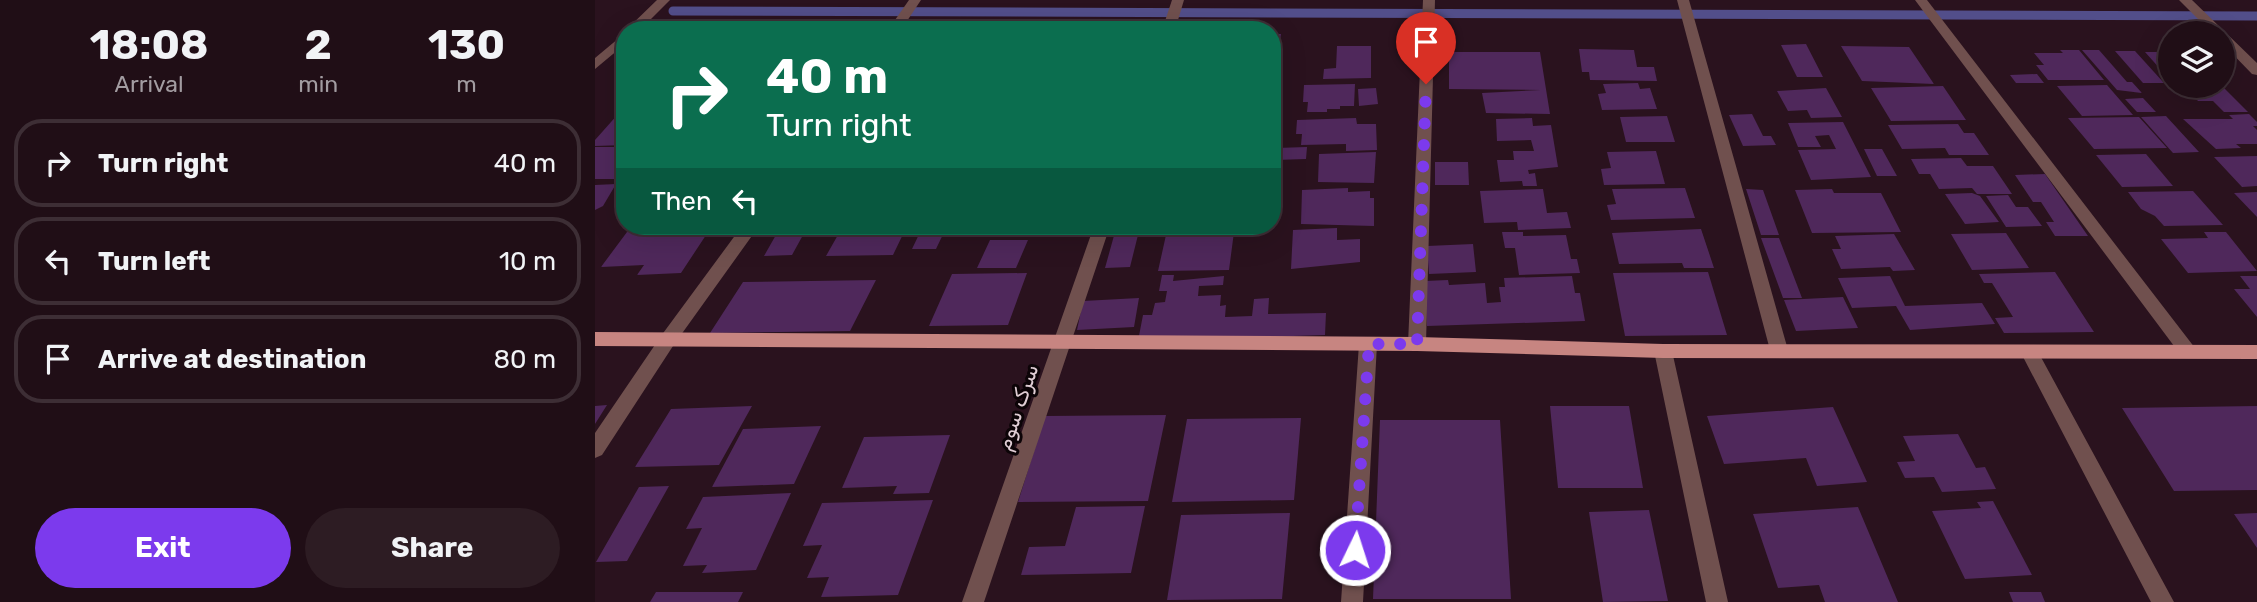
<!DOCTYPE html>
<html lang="en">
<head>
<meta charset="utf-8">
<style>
  :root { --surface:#200e16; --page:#2d1c23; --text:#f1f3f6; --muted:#a29ca1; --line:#3d2e35; --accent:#7c3aed }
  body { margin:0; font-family:Rubik,"Noto Sans Arabic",sans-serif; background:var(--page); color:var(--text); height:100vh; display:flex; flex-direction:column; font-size:26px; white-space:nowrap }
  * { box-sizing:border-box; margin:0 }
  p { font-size:23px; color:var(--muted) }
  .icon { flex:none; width:38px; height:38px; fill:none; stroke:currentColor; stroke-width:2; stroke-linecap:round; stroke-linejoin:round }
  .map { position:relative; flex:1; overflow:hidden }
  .details { display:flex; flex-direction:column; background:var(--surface); width:595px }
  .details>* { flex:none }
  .guide { position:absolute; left:21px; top:21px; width:665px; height:214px; border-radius:28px; box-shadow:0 7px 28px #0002,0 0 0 2px var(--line); background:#0b6e4f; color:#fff; overflow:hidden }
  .fabs { position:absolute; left:1563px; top:21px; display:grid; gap:14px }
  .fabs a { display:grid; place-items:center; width:77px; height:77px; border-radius:50%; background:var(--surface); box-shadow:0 7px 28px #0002,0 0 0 2px var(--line); font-size:35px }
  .pin { position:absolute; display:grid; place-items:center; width:60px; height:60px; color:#fff; margin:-72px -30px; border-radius:50% 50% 50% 0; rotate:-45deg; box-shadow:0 0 7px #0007 }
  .pin .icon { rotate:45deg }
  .me { position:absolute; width:77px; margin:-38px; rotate:4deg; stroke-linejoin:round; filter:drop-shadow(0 0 5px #0008) }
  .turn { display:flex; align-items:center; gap:24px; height:147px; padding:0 35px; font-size:32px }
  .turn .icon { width:91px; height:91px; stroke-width:2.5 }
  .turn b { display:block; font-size:49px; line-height:60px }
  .then { display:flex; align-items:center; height:66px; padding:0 35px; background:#0003; gap:14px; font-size:26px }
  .eta { display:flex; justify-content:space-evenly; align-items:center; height:119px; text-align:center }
  .eta b { font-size:42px; font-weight:700; line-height:49px }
  .action { display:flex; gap:14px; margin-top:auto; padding:14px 35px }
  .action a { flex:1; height:80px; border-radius:42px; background:var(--accent); color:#fff; font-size:28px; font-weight:700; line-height:80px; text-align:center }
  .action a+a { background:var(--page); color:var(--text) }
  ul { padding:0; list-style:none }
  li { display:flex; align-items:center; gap:21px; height:88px; margin:0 14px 10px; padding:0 21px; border:4px solid var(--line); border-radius:28px }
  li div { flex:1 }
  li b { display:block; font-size:26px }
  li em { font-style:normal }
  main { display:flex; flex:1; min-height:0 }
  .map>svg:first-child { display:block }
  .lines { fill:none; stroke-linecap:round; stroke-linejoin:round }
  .stream { stroke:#524e8a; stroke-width:9 }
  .building { fill:#4f285b }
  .minor { fill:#70504e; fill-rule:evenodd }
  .major { fill:#c78581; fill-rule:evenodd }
  .route { stroke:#7c3aed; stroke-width:12; stroke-dasharray:0 21.6 }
  .labels { text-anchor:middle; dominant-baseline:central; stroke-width:6; stroke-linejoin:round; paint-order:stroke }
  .street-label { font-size:21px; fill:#dfcdd4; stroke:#0c0407 }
</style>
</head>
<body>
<main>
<section class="details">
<div class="eta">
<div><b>18:08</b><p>Arrival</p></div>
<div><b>2</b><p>min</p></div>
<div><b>130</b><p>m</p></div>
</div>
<ul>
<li><svg class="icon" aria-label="right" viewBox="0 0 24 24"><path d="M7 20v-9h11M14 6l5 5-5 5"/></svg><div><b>Turn right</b></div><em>40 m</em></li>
<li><svg class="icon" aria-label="left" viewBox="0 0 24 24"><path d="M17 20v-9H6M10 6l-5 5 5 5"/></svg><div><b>Turn left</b></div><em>10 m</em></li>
<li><svg class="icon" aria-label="arrive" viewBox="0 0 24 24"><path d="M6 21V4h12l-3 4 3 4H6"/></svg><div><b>Arrive at destination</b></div><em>80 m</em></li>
</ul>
<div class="action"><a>Exit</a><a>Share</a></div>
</section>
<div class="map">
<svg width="1662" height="602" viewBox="0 0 1662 602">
  <rect width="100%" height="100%" fill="#2a121e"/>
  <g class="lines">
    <path class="stream" d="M78,11L1662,16"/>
  </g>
  <path class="building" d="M677,34H686L680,70H677Z
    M1211,44L1228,77H1202L1186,45Z
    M742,46H776V78L728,79L729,69L741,68Z
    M1246,46L1314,47L1339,84L1267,81Z
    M984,49L1039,50L1042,67H1059L1062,81L995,80L994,72H987Z
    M1465,50H1484L1509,80H1453L1441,65H1449L1439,53H1468Z
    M1487,50H1504L1532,82H1537L1547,93L1522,90Z
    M1520,51H1540L1569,83H1548Z
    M854,52H945L955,114L891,113L887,93L946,90L854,89Z
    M1550,52H1575V80Z
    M1442,74L1449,83H1421L1415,75Z
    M1043,83L1045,89L1055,88L1062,109L1007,110L1003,94L1011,93L1008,84Z
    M760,84L759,106H745V109H732V112H712L713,102H708L709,85Z
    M1512,85L1538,115L1487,116L1462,86Z
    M1348,86L1371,120L1296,121L1276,88Z
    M781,88L783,104L764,106L763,89Z
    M1231,88L1247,117L1216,118L1212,110L1193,111L1182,91Z
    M1591,88H1629L1653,112H1629L1618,101H1603Z
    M1548,98L1561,112H1542L1530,99Z
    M24,113H30V145L0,146V140Z
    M1157,114L1168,136H1176L1181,145L1148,146L1134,115Z
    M1654,114L1662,122V126H1658L1662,130V144H1641L1646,148L1621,149L1588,119H1638L1634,115Z
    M1072,116L1080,142H1031L1025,117Z
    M1571,116L1604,152L1578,153L1546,117Z
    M1544,117L1572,148L1499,149L1473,118Z
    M761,118L762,124H781L782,150L751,151V144L706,145L707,134H701L702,120Z
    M937,118L938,126L956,125L963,167L933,170L934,174L940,173L942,186H928L927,181L905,182L902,160H919L918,151H939L936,140L902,141L901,119Z
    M1248,122L1276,177L1216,180L1203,150L1241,149L1234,135L1220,136L1226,147H1203L1193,123Z
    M1363,124L1369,133H1379L1394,155H1354L1350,148L1307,149L1293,125Z
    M677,141H682L681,148L712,147L711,159L680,160L677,171Z
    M0,147H30L29,179H0Z
    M1269,149H1287L1302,176H1282Z
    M1061,151L1070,184L1009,185L1006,169L1016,168L1012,152Z
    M781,152L779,183L723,182L724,154Z
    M1551,154L1578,186L1527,187L1501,155Z
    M1662,156V186L1647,187L1619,157Z
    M1366,158L1372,166H1398L1417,194H1382L1377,188L1344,189L1335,174H1324L1316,159Z
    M840,162H873L874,185H840Z
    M1450,174L1493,236H1460L1451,222H1459L1446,202H1438L1420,175Z
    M21,184L8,206L0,210V185Z
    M753,188V192L775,191V198H779V226L706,224L707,190Z
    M1090,188L1100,218L1016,220L1012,205L1021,204L1017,189Z
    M948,189L952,213L972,212L976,228L923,230L922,222L889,223L885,191Z
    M1151,189L1168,190L1184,235H1166Z
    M1237,189L1239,193H1286L1306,232L1217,233L1200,190Z
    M1598,191L1628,225L1569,226L1560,216L1546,209L1533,192Z
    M1662,192V217L1639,193Z
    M1377,193L1385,196L1404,222L1370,224L1350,194Z
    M1413,195L1421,207H1433L1447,226L1411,227L1391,196Z
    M186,226H213L197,255L169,256Z
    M248,226H312L298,255L231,256Z
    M328,226H352L341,249H317Z
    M573,226H592L591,233L639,232L634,270L563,271Z
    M742,228V240L765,239V262L696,269L698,230Z
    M115,229L86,273L42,275L49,265L6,267L32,232Z
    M1106,229L1119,268H1089L1087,263L1024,264L1017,233Z
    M544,231L535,267L510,268L520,232Z
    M907,232H928V236L971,235L976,259H982L985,273L924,275L920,248H910Z
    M1609,232H1631L1662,271L1593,273L1566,239L1613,238Z
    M1411,233L1434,268L1377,270L1356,234Z
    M1299,234L1320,270L1298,271L1295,267L1246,269L1237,249H1246L1240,236Z
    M1166,238H1184L1207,298H1188Z
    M395,240H433L421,268H382Z
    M878,244L881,272L834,274L832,246Z
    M1113,272L1132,335L1030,336L1018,273Z
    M1460,272L1499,332L1409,333L1400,318L1418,317L1397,283H1389L1384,274Z
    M432,273L413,325L334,326L357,274Z
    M567,275H579L578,281L629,276L628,285L604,286L603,296L626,295L625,306L631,305L630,317L657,316L659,299L674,298L673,314L731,313L730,335L543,341L548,315H557L560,303L570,302L572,291H564Z
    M977,276L980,293H985L990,321L832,326L830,281L853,280L854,285L890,283L892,303L906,302L904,287H910L909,278Z
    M1295,276L1310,306L1387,303L1400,324L1315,330L1301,306L1257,308L1243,278Z
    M1645,276H1662V317L1639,289H1655Z
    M281,280L255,331L115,333L148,282Z
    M1248,297L1263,328L1201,331L1189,300Z
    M544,298L539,327L482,330L488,301Z
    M12,405L0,424V406Z
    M157,406L124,465L40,467L76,409Z
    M955,406H1034L1048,488H963Z
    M1662,406V490L1579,491L1527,408Z
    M1238,407L1272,482L1222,486L1211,458L1129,464L1112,416Z
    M571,415L553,501L423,502L450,416Z
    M706,418L699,500L577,502L592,419Z
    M785,420H905L916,599H778Z
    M226,426L199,484L117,487L148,429Z
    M1363,434L1381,468L1390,467L1401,489L1347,492L1339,477L1310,478L1302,462L1320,461L1308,436Z
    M355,435L334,493L298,494L302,486L247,488L269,437Z
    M74,486L32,561L1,562L44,487Z
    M196,493L161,570L107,573L112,565L88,566L107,528L91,529L108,497Z
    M338,500L303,595L226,597L234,577L212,578L227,545L208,546L227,503Z
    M1398,501L1437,575L1370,579L1337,511L1386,508L1382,502Z
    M550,506L536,573L426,575L434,547L470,546L481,507Z
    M1263,507L1303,602H1230L1224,585L1183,588L1158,514Z
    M1054,510L1073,601L1008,602L994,512Z
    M695,513L687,599L572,600L586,515Z
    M1662,513V548L1639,514Z
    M61,592H148L143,602H55Z
    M1414,592H1446L1450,602H1418Z"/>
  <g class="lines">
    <path class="minor" d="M62,0H75L45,30H31Z
      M314,0H326L306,30H293Z
      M577,0H589L580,30H567Z
      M828,0H840L831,344L828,349H816L813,344Z
      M1082,0H1094L1193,350L1190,355H1178L1175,350Z
      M1320,0H1332L1600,348L1603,353L1600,358H1588Z
      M1584,0H1597L1662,63V75L1657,74L1628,44V33H1617Z
      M30,33V44L0,69V58Z
      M147,226H164L78,346L7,455L0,458V433L66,336Z
      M499,226H515L389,602H367Z
      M773,337L779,339L782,344L768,602H746L764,344L767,339Z
      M1068,344L1074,346L1077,351L1133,602H1111L1059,351L1062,346Z
      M1435,346L1441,348L1579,602H1556L1426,353L1429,348Z"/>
    <path class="major" d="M0,332L822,337L1068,344L1662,345V359L1068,358L822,351L0,346Z"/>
  </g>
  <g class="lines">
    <path class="route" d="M760,550L774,344H822L831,84"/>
  </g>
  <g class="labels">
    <g class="street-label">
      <text transform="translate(422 407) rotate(-71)">سرک سوم</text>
    </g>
  </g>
</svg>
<div class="fabs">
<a><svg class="icon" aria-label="layers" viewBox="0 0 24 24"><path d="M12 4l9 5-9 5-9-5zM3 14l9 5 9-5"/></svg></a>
</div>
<div class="pin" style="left:831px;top:84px;background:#d93025"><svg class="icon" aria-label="arrive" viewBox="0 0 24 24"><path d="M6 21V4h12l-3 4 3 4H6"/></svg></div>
<svg class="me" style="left:760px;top:550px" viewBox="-20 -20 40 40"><circle r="17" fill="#7c3aed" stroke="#fff" stroke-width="3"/><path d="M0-11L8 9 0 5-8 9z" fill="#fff"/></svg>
<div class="guide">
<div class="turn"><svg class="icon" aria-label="right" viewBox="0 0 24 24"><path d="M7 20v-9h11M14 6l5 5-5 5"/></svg><div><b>40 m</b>Turn right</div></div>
<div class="then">Then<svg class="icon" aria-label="left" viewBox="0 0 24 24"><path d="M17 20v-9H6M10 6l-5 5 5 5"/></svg></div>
</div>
</div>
</main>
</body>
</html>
